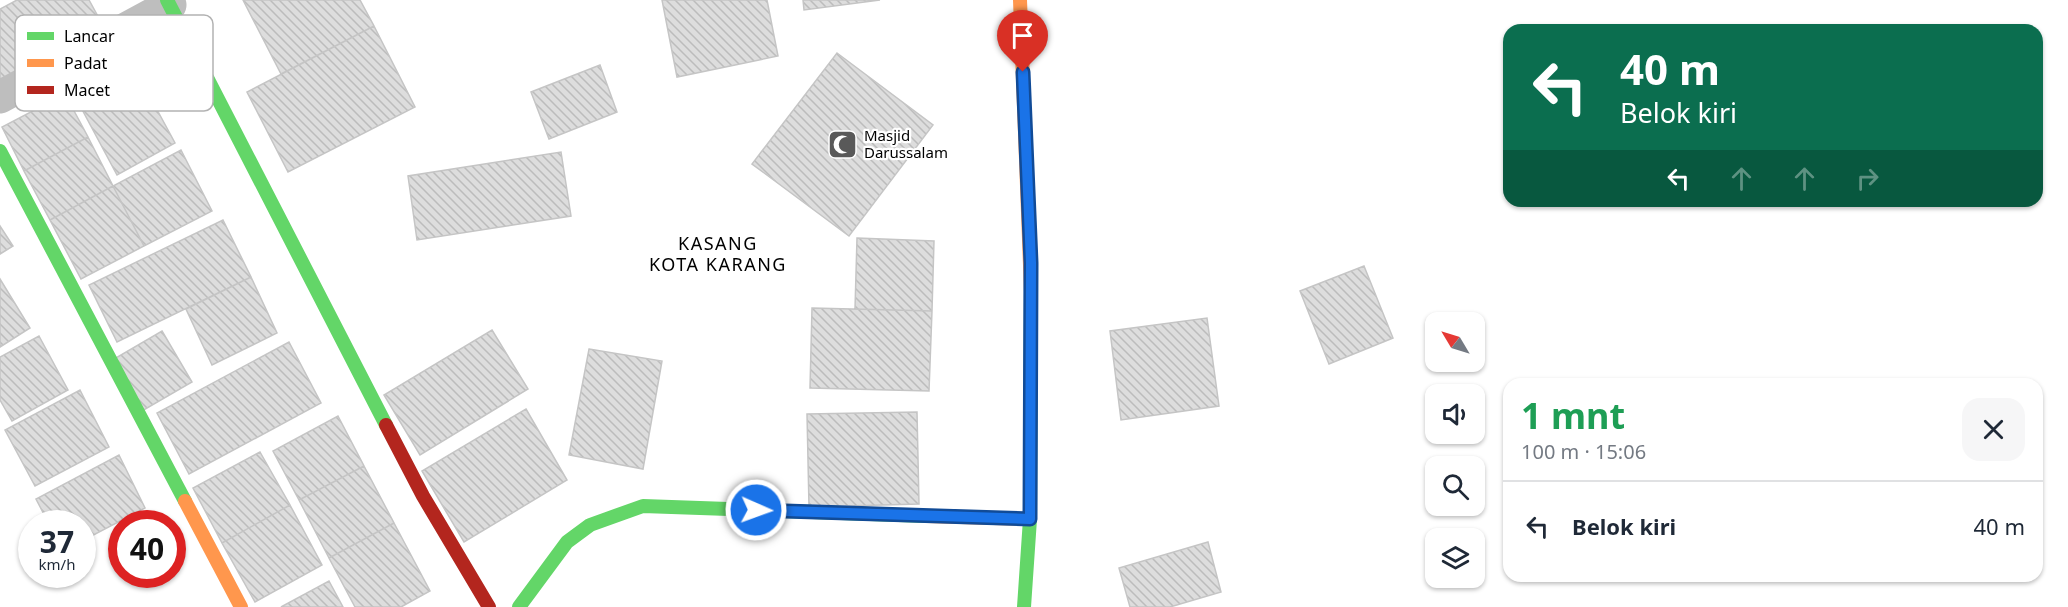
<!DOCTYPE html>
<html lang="id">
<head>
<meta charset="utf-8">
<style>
  :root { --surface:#fff; --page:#f6f6f7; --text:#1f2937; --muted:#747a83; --line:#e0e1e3 }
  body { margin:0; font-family:"Noto Sans",sans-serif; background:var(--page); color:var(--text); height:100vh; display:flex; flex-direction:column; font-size:22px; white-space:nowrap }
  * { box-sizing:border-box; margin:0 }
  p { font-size:20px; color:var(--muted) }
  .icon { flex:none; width:33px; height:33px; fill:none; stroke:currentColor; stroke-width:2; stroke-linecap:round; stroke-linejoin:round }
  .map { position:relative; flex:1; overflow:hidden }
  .panel { position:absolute; left:1503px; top:378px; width:540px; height:204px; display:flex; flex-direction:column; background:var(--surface); border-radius:18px; box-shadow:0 2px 4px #0004 }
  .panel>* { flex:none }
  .guide { position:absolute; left:1503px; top:24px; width:540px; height:183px; border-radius:18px; box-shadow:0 2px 4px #0004; background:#0b6e4f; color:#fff; overflow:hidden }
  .needle { width:39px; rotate:308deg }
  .tools { position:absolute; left:1425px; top:312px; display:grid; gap:12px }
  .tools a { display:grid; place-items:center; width:60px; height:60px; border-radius:12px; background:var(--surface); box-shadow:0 2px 4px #0004; font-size:30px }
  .speed { position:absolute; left:18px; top:510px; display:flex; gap:12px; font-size:30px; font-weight:700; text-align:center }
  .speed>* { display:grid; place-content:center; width:78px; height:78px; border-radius:50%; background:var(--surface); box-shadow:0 2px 4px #0004; line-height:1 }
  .speed small { font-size:15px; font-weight:400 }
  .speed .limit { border:9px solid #d22; background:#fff; color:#111 }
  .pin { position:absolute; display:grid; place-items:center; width:51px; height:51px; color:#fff; margin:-62px -26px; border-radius:50% 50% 50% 0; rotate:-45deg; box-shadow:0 0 6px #0007 }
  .pin .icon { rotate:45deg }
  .me { position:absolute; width:66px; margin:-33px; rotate:92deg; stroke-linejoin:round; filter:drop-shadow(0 0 4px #0008) }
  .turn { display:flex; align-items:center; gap:21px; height:126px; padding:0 18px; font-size:27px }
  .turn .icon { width:78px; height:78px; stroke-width:2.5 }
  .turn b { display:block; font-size:42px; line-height:51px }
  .lanes { display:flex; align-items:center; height:57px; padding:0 18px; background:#0003; justify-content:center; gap:30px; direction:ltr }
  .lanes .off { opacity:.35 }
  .round { display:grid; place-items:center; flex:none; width:63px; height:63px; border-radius:18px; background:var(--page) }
  .head { display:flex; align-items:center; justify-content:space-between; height:102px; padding:0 18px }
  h1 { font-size:36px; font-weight:700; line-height:45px; color:#1e9e55 }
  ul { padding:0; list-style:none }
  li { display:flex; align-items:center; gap:18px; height:90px; padding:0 18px; border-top:2px solid var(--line) }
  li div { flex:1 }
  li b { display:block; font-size:22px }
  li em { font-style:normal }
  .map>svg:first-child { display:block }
  .building { fill:url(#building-back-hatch); stroke:#c5c5c5; stroke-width:1.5 }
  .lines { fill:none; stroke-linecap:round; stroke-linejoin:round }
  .street { stroke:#bebebe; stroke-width:33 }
  .fast { stroke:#63d668; stroke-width:14 }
  .slow { stroke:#ff974d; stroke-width:14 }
  .jam { stroke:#b3261e; stroke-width:14 }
  .route-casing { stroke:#114b97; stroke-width:15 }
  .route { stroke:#1a73e8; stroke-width:10 }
  .labels { text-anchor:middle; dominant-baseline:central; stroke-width:4.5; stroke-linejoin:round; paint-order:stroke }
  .poi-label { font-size:15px; fill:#000; stroke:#fff; text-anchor:start }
  .quarter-label { font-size:18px; letter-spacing:1.5px; fill:#000; stroke:#fff }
  .key { fill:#fff; stroke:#b2b2b2; stroke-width:1.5 }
  .key-label { font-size:16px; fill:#000 }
</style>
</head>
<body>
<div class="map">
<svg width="2068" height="607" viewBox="0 0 2068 607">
  <defs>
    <pattern id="building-back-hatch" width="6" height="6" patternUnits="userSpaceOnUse" patternTransform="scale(1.5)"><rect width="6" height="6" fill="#ddd"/><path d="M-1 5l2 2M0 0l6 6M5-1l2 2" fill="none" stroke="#bcbcbc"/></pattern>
  </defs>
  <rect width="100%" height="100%" fill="#fff"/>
  <path class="building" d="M17,0H89L106,31L0,86V9Z
    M243,0H360L374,26L281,74Z
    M662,0H767L778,56L677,77Z
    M803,0H880L804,10Z
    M374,26L415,107L288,172L247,92Z
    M837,53L933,125L849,236L752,164Z
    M600,65L617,112L549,139L531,92Z
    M135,69L175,143L117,175L77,100Z
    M65,94L88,137L24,171L2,127Z
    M88,137L113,186L50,220L24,171Z
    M181,150L212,211L144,246L113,186Z
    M561,152L571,216L417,240L408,176Z
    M113,186L144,246L81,279L50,220Z
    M223,220L251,277L117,342L89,285Z
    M0,226L13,246L0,254Z
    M857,238L934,241L932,311L855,309Z
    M1364,266L1393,338L1329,364L1300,291Z
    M251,277L277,333L212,365L186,309Z
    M0,279L30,328L0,347Z
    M812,308L932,311L929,391L810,388Z
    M1207,318L1219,406L1121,420L1110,331Z
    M492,330L528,389L420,455L384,395Z
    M162,331L192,382L142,411L114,359Z
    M39,336L68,390L12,421L0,400V357Z
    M289,342L321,403L189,474L157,413Z
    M589,349L662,361L643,469L569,455Z
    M80,390L109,447L35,486L5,430Z
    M526,409L567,480L464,542L422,471Z
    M917,412L919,504L809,507L807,414Z
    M338,416L364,466L299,500L273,451Z
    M260,452L290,505L222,543L193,488Z
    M119,455L145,508L82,541V524H49L36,499Z
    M364,466L394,523L329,558L299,500Z
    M290,505L322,565L255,602L222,543Z
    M394,523L430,591L401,607H355L329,558Z
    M1208,542L1221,592L1170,607H1130L1119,568Z
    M329,581L343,607H281Z"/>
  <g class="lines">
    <path class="street" d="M0,97L170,5"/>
    <path class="fast" d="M167,0L386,425
      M0,151L185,501
      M519,607L567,542L590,525L643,506L927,516
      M1024,607L1030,519L1031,292"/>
    <path class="slow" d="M1020,0L1031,292
      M185,501L241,607
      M927,516L1030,519"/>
    <path class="jam" d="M386,425L423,496L489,607"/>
  </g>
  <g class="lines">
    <defs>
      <path id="route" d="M756,510L1030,519L1031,263L1023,72"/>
    </defs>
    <use href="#route" class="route-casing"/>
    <use href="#route" class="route"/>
  </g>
  <defs>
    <symbol id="mosque-square" viewBox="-11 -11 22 22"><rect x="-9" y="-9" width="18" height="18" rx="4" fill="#595959" stroke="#fff"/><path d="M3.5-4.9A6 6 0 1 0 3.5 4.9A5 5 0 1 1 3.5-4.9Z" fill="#fff"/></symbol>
  </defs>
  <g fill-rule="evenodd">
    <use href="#mosque-square" x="826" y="128" width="33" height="33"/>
  </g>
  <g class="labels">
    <g class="poi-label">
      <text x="864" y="135">Masjid<tspan x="864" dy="17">Darussalam</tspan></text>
    </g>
    <g class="quarter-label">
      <text x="718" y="243">KASANG<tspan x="718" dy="21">KOTA KARANG</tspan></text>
    </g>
  </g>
  <rect x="15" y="15" width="198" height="96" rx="9" class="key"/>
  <rect x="27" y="32" width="27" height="8" fill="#63d668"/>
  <rect x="27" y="59" width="27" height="8" fill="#ff974d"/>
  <rect x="27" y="86" width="27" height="8" fill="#b3261e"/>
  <g class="key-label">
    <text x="64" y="42">Lancar</text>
    <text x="64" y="69">Padat</text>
    <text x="64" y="96">Macet</text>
  </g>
</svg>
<div class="tools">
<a><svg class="needle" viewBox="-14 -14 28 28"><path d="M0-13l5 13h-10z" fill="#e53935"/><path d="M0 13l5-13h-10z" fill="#747a83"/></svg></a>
<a><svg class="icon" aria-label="sound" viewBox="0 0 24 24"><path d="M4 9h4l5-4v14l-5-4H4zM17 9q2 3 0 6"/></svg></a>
<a><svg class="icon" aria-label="search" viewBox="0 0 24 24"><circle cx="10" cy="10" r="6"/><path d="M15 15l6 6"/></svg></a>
<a><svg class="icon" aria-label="layers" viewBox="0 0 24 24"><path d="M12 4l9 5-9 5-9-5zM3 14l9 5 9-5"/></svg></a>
</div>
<div class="speed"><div>37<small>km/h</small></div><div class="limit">40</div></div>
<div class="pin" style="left:1023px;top:72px;background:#d93025"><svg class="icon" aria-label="arrive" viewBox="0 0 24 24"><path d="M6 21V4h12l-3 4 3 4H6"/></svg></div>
<svg class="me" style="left:756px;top:510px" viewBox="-20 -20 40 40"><circle r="17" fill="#1a73e8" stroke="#fff" stroke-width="3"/><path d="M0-11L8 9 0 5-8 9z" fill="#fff"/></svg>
<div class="guide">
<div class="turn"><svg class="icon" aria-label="left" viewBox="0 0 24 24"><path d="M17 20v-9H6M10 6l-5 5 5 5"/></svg><div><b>40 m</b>Belok kiri</div></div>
<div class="lanes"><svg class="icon" aria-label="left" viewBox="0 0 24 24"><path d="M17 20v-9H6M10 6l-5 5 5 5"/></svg><svg class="icon off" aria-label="ahead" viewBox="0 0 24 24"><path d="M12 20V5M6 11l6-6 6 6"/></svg><svg class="icon off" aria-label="ahead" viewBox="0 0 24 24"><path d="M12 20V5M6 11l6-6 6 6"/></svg><svg class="icon off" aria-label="right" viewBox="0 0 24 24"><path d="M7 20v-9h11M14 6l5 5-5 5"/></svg></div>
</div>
<section class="panel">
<div class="head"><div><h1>1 mnt</h1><p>100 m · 15:06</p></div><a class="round"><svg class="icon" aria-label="close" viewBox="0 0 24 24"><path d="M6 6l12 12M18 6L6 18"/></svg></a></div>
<ul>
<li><svg class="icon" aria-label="left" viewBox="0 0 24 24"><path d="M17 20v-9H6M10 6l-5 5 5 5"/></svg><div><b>Belok kiri</b></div><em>40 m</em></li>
</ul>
</section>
</div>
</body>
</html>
